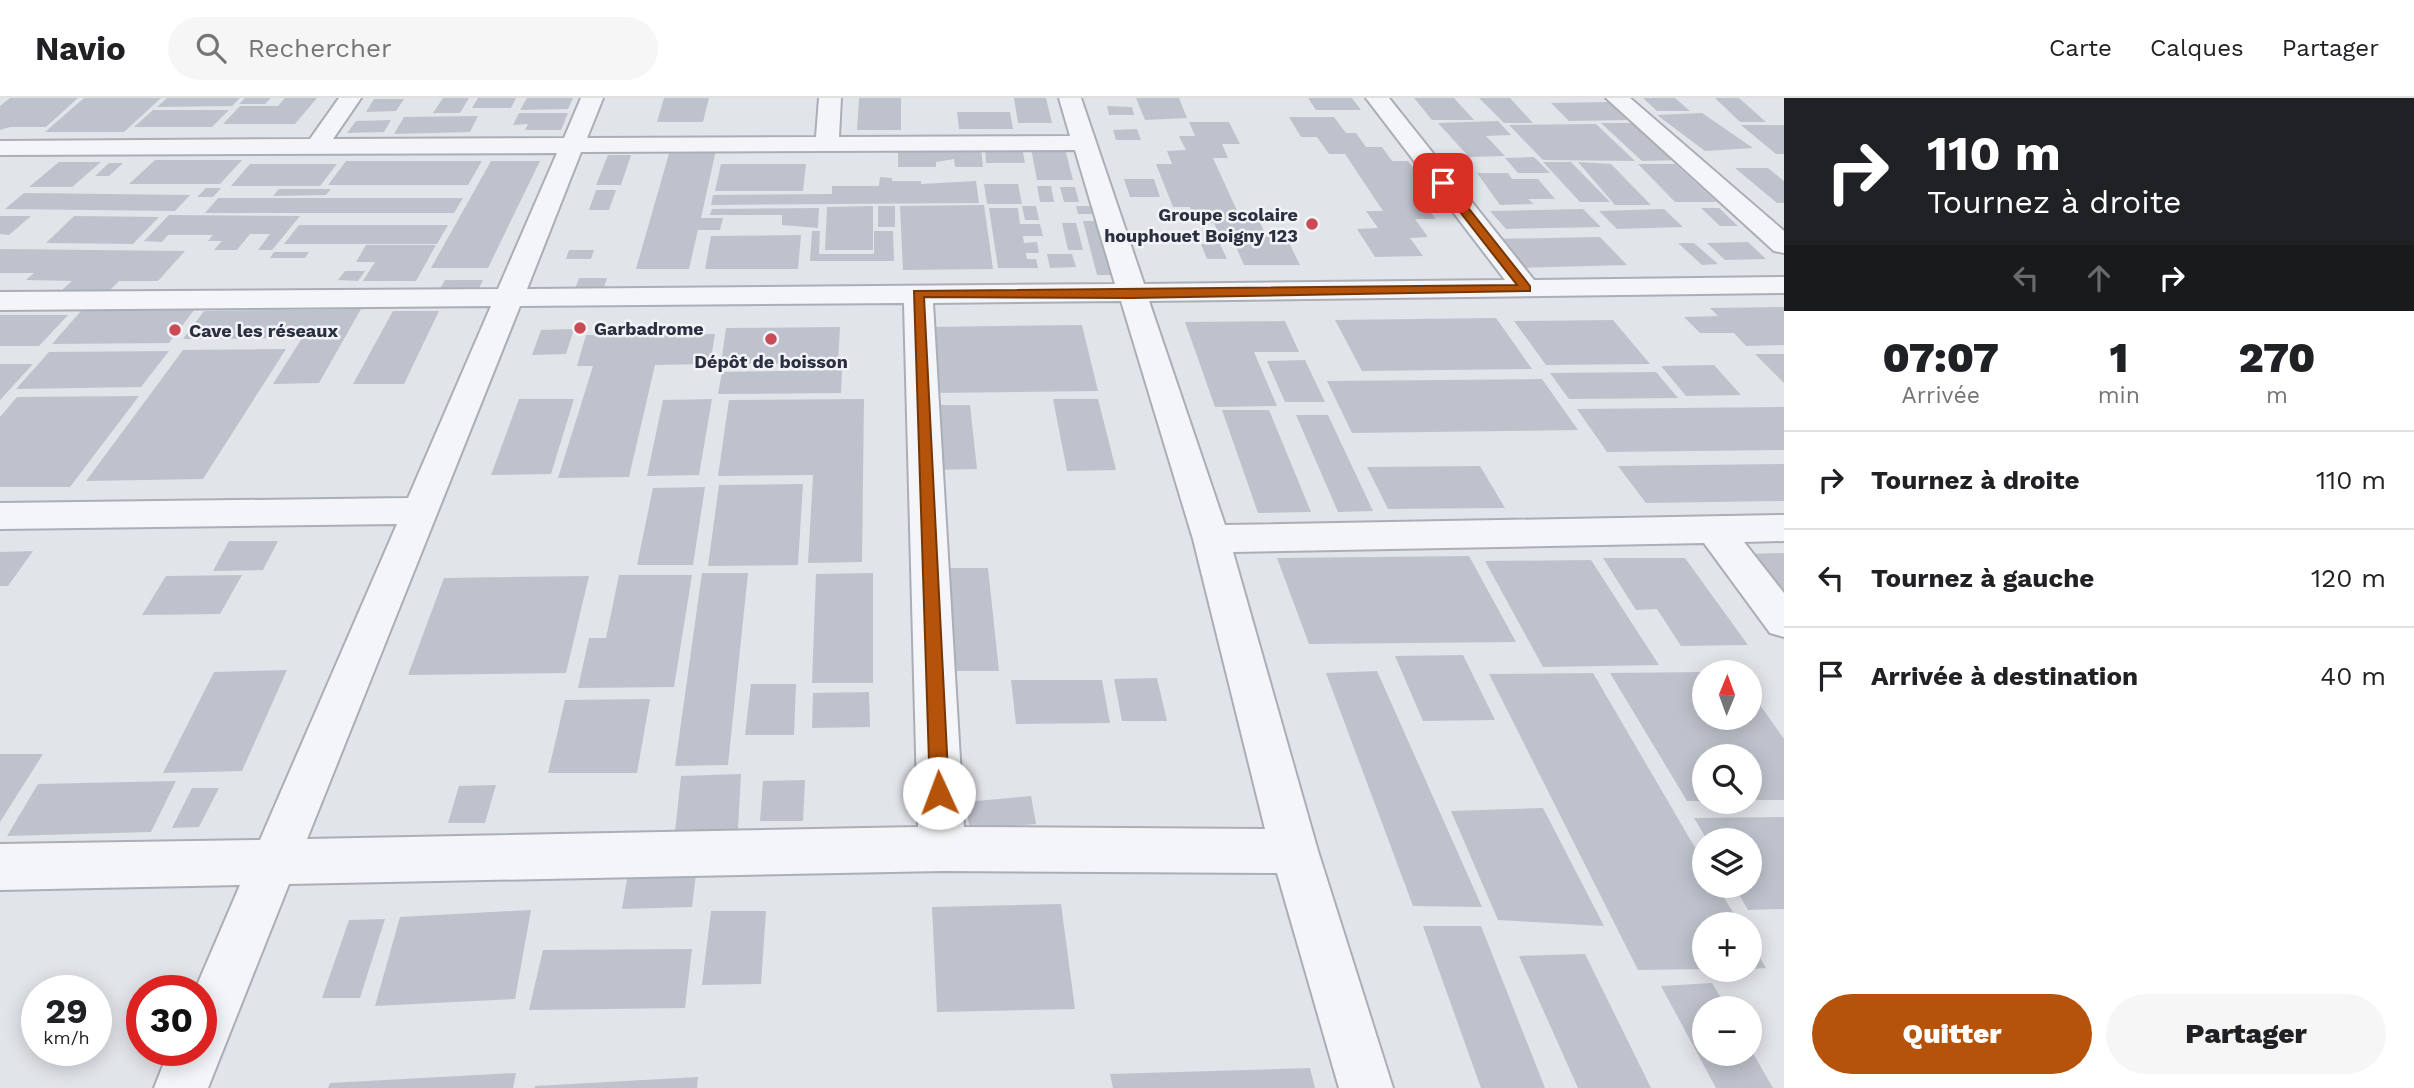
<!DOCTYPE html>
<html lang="fr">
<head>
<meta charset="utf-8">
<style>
  :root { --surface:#fff; --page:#f6f6f6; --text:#202124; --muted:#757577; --line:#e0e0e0; --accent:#b45309 }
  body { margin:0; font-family:"Work Sans",sans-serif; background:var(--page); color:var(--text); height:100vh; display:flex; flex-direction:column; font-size:26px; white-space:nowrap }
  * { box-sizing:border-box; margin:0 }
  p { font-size:23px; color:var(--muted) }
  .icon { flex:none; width:38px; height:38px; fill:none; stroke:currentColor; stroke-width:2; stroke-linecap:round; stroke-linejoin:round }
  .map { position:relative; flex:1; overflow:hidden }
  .drawer { display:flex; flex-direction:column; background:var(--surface); width:630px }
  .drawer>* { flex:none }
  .guide { background:#202124; color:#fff; overflow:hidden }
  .needle { width:46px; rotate:1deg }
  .fabs { position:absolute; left:1692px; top:562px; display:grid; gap:14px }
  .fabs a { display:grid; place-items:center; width:70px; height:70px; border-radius:50%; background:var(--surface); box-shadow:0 4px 18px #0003; font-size:35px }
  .speed { position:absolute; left:21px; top:877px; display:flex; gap:14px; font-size:35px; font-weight:700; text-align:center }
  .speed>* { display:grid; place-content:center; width:91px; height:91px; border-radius:50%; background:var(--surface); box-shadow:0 4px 18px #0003; line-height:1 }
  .speed small { font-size:18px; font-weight:400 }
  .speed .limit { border:10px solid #d22; background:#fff; color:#111 }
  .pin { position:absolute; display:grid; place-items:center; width:60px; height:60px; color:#fff; margin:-30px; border-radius:14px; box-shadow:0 4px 10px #0006 }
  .me { position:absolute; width:77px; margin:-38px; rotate:358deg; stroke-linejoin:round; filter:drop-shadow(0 0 5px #0008) }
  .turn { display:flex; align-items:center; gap:24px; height:147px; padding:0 28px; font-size:32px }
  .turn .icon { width:91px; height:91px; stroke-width:2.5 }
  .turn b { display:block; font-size:49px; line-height:60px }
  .lanes { display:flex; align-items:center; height:66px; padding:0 28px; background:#0003; justify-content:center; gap:35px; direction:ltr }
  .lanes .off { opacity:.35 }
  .eta { display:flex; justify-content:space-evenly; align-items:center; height:119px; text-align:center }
  .eta b { font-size:42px; font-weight:800; line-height:49px }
  .cta { display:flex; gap:14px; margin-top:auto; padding:14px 28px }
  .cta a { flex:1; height:80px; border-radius:42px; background:var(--accent); color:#fff; font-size:28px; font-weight:800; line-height:80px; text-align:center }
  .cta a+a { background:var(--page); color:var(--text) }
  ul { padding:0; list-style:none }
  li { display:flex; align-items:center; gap:21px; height:98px; padding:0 28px; border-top:2px solid var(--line) }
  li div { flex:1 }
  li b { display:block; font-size:26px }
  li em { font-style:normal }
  header { display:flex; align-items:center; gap:42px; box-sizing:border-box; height:98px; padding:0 35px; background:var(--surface); border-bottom:2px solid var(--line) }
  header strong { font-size:33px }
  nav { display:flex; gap:38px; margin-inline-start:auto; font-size:24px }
  .search { width:490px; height:63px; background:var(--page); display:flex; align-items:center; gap:18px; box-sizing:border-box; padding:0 24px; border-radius:38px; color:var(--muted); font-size:26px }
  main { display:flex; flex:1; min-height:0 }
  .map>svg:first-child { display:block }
  .building { fill:#bec2cc }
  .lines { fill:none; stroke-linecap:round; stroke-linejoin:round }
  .minor-casing { stroke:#aaaeb6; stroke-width:4 }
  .minor { fill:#f4f5f8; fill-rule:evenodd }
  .route { fill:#b45309; stroke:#753606; stroke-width:2 }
  .poi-dot { fill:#ca4b54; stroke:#f1f3f7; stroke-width:2.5 }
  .labels { text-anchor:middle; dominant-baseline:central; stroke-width:5; stroke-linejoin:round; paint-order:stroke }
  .far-poi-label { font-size:18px; font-weight:bold; fill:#2a3040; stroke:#f1f3f7; text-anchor:start }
</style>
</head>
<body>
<header>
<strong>Navio</strong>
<div class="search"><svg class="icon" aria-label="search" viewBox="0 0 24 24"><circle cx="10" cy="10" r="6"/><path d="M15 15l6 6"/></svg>Rechercher</div>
<nav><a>Carte</a><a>Calques</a><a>Partager</a></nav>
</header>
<main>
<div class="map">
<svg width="1784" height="990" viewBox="0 0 1784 990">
  <rect width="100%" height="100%" fill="#e1e4e9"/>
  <path class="building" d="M10,0H78L46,29H10L0,32V8Z
    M84,0H161L124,34H45Z
    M167,0H240L232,8L157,9Z
    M245,0H271L265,6H239Z
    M285,0H317L295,26H223L240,8H278Z
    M443,0H469L460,15H433Z
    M478,0H516L511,10H472Z
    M527,0H573L568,11L520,12Z
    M664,0H709L703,24H657Z
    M859,0H901V32H857Z
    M1014,0H1046L1052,25H1018Z
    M1136,0H1179L1187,20L1145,22Z
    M1308,0H1352L1361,12H1316Z
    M1414,0H1454L1474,22H1432Z
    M1479,0H1510L1533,25H1504Z
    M1643,0H1675L1690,13H1657Z
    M1715,0H1739L1766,24H1740Z
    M374,1H404L396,13L366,14Z
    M1610,4L1630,22L1569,23L1551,5Z
    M1107,8L1132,9L1134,17H1109Z
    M153,12H229L212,29H134Z
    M957,14H1010L1013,31H959Z
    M519,15H568L561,32H525L528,26L513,27Z
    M1702,15L1753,50L1705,53L1657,17Z
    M478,18L470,34L394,36L404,19Z
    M1289,19H1334L1346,35H1356L1366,49H1382L1392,63H1408L1440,105H1423L1436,121H1415L1428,139L1410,140L1423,158L1375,159L1357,131L1378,130L1366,113H1383L1345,56H1329L1317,39H1301Z
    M391,22L384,34L347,35L356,23Z
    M1498,23L1511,37L1486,38L1505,58L1469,59L1438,25Z
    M1189,24H1229L1240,46H1222L1228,60H1213L1239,117H1256L1267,139H1286L1300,167H1244L1234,144H1222L1214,125H1196L1190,109H1173L1156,66H1172L1167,53L1186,52L1179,38H1195Z
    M1601,25H1640L1683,62L1642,63Z
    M1596,26L1635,63L1543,62L1509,27Z
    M1741,27H1784V56H1776Z
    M1137,31L1141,42H1116L1113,32Z
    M985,49H1022L1025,65H986Z
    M981,50L983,69H955L954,61L936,64V69H898V51Z
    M1031,50L1065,51L1073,82H1037Z
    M670,52H716L701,120H723L720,132H698L689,171H636Z
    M608,57H631L621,87H596Z
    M1534,59L1550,75H1518L1505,60Z
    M155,62H242L220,86H129Z
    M346,63H482L468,87H328Z
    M491,63H540L488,170H431Z
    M59,64H101L72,89H29Z
    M1543,64H1571L1610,104H1580Z
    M1578,64L1611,66L1651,107H1615Z
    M109,65H123L109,78H95Z
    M250,66H337L320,88H231Z
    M721,66H806L803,93H715Z
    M1638,66H1675L1717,104H1675Z
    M1735,70H1768L1784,83V105H1777Z
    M1477,75H1508L1512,81H1538L1555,101H1528L1534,106L1500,107Z
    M880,79L892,80V83H921V86L976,83L979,105L711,107L713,97L832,96V88H879Z
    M1124,81H1154L1160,99H1130Z
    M984,86H1018L1022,106H987Z
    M1037,88H1051L1054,104H1040Z
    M1060,89H1075L1079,104H1064Z
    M206,90H221L213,99H197Z
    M279,91H331L326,97L273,98Z
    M596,92H616L609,112H589Z
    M24,95L190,97L175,113L5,111Z
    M218,100H463L454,115H205Z
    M984,107L993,171L903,172L900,108Z
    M873,108V152H825L827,109Z
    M878,108H895V129H878Z
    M1022,108H1036L1039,122H1025Z
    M1076,108H1094L1096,116H1078Z
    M819,110L818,130L782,127V117H710L712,111Z
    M989,110H1018L1020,126H1040L1043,138H1023L1024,145L1037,144L1039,155H1026L1027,161H1036L1038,170H998Z
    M1701,110H1719L1738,128H1720Z
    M1583,111L1601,129L1506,131L1490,113Z
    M1664,111L1683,129L1617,131L1599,113Z
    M169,117L300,118L272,152H258L270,136H250L237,152H214L222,143H208L213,137H168L162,144L144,143Z
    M0,118H31L9,137L0,136Z
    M74,118L159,119L133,146L46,145Z
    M1083,123H1097L1112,177H1097Z
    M1062,125H1076L1083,152H1068Z
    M299,127H448L437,146H284Z
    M812,133H820L819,156H874V133H893L894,163H810Z
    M801,137L798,171H705L711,138Z
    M1600,139L1627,167L1516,170L1492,141Z
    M1748,144L1766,161L1725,162L1707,145Z
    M1678,145H1694L1718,166L1702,167Z
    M1201,146H1220L1227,161H1207Z
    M366,147H436L416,183H363L375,164H356Z
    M0,151L185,153L158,183H119L109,193L62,192L72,183L26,182L34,175H0Z
    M569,152H594L591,161H566Z
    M274,154H309L305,160H270Z
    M1047,156H1072L1076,169L1050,170Z
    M345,173H365L358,183L338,182Z
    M579,180H607L603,193L574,194Z
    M445,182H483L477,194H438Z
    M1784,209V247L1746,248L1734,235H1700L1684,219L1718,218L1710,210Z
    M361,211L319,285L273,286L302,240L183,241L204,213Z
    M194,212L169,245L52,246L81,213Z
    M393,213H439L404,286H353Z
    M0,217H68L39,248H0Z
    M1496,220L1532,271L1362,273L1335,222Z
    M1613,222L1650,266L1546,267L1514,223Z
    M1285,223L1299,254H1254L1277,308L1215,309L1185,224Z
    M1082,227L1098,293L934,295L929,229Z
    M840,229L838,265L721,266L726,230Z
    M574,231L566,256L532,257L541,232Z
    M715,236L710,266L655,267L629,379L558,380L593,268H577L586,237Z
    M286,251L203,381L86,383L183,252Z
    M169,253L141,289L16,291L49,254Z
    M1755,256H1784V285Z
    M1305,262L1325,304H1285L1267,263Z
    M0,266H33L0,302Z
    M1714,267L1741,297L1686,298L1661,268Z
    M842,272L841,295L718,296L722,274Z
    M1656,274L1678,300L1569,301L1550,275Z
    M1542,281L1578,332L1352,335L1327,283Z
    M139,298L70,389H0V319L17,299Z
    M519,301H574L551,376L491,377Z
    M712,301L699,377L647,378L663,302Z
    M864,301L862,464L808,465L813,377L718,378L729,302Z
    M1053,301H1098L1116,372L1067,373Z
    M930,307H970L977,371L935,372Z
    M1784,309V352L1607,354L1577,311Z
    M1222,312H1269L1311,414L1258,415Z
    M1296,317H1328L1373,413L1338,414Z
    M1784,366V403L1646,405L1618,368Z
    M1480,368L1505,410L1388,411L1367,369Z
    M803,386L798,467L708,468L719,387Z
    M705,389L693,467H637L653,390Z
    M229,443H278L263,472L213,473Z
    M33,453L8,488H0V454Z
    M1784,455V499L1749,456Z
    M1469,458L1516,544L1309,546L1277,460Z
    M1603,460H1685L1748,547L1681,548L1657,511L1636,512Z
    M1591,462L1659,567L1543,569L1485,463Z
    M942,470H988L999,573H949Z
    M702,475H748L728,667L675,668Z
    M873,475V585H812L816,476Z
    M242,477L220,516L142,517L166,478Z
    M619,477H692L674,589L578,590L589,540H606Z
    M589,478L566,575L408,577L444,480Z
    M1463,557L1495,622L1423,623L1395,558Z
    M287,572L242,673L163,675L214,574Z
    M1377,573L1482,809L1413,808L1326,575Z
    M1704,574V620H1750V593L1784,641V702H1750V658H1704V703H1687L1610,575Z
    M1593,575L1704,765V788H1717L1740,826H1704V871L1638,872L1489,576Z
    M1157,580L1167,623H1122L1114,581Z
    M1011,582H1102L1110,625L1016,626Z
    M751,586H796L794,637H745Z
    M869,594L870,629L812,630L813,595Z
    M650,601L637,675H548L565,602Z
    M0,656H43L0,724Z
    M741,676L738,731L675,734L681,678Z
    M805,682L803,723H760L763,683Z
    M176,683L151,734L7,738L38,686Z
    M496,687L485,725H448L459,688Z
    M192,690H219L199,729L172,730Z
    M1031,698L1036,726L970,732L965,704Z
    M1543,710L1604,828L1498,822L1451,713Z
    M1784,719V811L1748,812L1734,788H1750V742H1707L1694,720Z
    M697,768L692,809L622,811L629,769Z
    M1061,806L1075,911L937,914L932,809Z
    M531,812L515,901L375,908L400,819Z
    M711,813H766L761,886L702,887Z
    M385,821L360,900H322L349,822Z
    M1423,828H1481L1545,990H1481Z
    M1750,843L1766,870L1750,871Z
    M692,851L685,910L529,912L543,852Z
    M1585,856L1651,990H1578L1519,858Z
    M1712,885L1727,910H1704V956H1750V950L1773,990H1716L1661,888Z
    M1310,970L1315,990H1113L1110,976Z
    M516,975L513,990H328L330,985Z
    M698,979L697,990H535V988Z"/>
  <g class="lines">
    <defs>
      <path id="minor" d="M339,0H361L333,41L564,40L581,0H603L587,40L816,39L819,0H841L839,39L1070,38L1059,0H1081L1144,186L1505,182L1366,0H1389L1534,182L1784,179V195L1149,203L1225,427L1784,417V443L1744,444L1784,495V539L1770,535L1704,445L1233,454L1318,753L1393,990H1339L1277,775L942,773L289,786L208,990H154L169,952H201V892H195L240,787L0,792V746L260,742L397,426L0,431V405L408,400L491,208L0,212V194L498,191L557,55L0,57V43L310,41ZM1075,52L1115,186L527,191L581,54ZM1121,203L1193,441L1265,731L964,729L933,205ZM904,205L918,729L307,741L520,208Z
        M1606,0H1630L1784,133V155L1774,153Z"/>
    </defs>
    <use href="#minor" class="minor-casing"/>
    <use href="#minor" class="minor"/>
  </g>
  <path class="route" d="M1439,83H1447L1530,188V193L1132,200L924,199L949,695L946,701L939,704L933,701L930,695L914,193L1517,187L1439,87Z"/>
  <g class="poi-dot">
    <circle cx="1312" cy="126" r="7"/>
    <circle cx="580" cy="230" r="7"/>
    <circle cx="175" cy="232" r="7"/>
    <circle cx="771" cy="241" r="7"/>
  </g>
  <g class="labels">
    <g class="far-poi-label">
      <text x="1298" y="116" text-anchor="end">Groupe scolaire<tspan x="1298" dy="21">houphouet Boigny 123</tspan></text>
      <text x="594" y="230">Garbadrome</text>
      <text x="189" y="232">Cave les réseaux</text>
      <text x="771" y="263" text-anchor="middle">Dépôt de boisson</text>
    </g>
  </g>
</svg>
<div class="fabs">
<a><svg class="needle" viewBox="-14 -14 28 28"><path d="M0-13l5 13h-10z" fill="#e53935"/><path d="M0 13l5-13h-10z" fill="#757577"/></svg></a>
<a><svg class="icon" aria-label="search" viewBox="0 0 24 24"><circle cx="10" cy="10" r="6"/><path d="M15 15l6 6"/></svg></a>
<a><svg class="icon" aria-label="layers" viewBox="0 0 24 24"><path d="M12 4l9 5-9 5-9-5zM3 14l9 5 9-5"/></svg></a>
<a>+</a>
<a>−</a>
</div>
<div class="speed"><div>29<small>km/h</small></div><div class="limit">30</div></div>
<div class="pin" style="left:1443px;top:85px;background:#d93025"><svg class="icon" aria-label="arrive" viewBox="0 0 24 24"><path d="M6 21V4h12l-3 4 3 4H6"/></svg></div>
<svg class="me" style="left:939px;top:695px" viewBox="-20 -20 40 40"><circle r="19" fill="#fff"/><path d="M0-13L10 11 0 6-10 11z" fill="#b45309"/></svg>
</div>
<section class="drawer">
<div class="guide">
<div class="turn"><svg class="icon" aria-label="right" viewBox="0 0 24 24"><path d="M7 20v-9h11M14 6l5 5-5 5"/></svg><div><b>110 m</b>Tournez à droite</div></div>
<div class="lanes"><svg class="icon off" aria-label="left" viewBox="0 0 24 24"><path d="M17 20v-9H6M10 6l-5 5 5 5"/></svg><svg class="icon off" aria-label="ahead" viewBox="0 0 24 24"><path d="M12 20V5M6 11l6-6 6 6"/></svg><svg class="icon" aria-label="right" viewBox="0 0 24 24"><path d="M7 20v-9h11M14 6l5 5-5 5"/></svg></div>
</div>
<div class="eta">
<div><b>07:07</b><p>Arrivée</p></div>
<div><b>1</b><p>min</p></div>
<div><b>270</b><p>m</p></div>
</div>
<ul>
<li><svg class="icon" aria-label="right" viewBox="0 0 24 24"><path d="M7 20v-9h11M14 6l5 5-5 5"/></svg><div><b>Tournez à droite</b></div><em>110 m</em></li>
<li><svg class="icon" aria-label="left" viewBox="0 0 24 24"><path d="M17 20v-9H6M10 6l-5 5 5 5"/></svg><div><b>Tournez à gauche</b></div><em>120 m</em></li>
<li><svg class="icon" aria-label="arrive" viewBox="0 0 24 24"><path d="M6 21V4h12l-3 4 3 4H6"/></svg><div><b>Arrivée à destination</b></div><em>40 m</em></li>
</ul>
<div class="cta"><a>Quitter</a><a>Partager</a></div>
</section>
</main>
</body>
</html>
